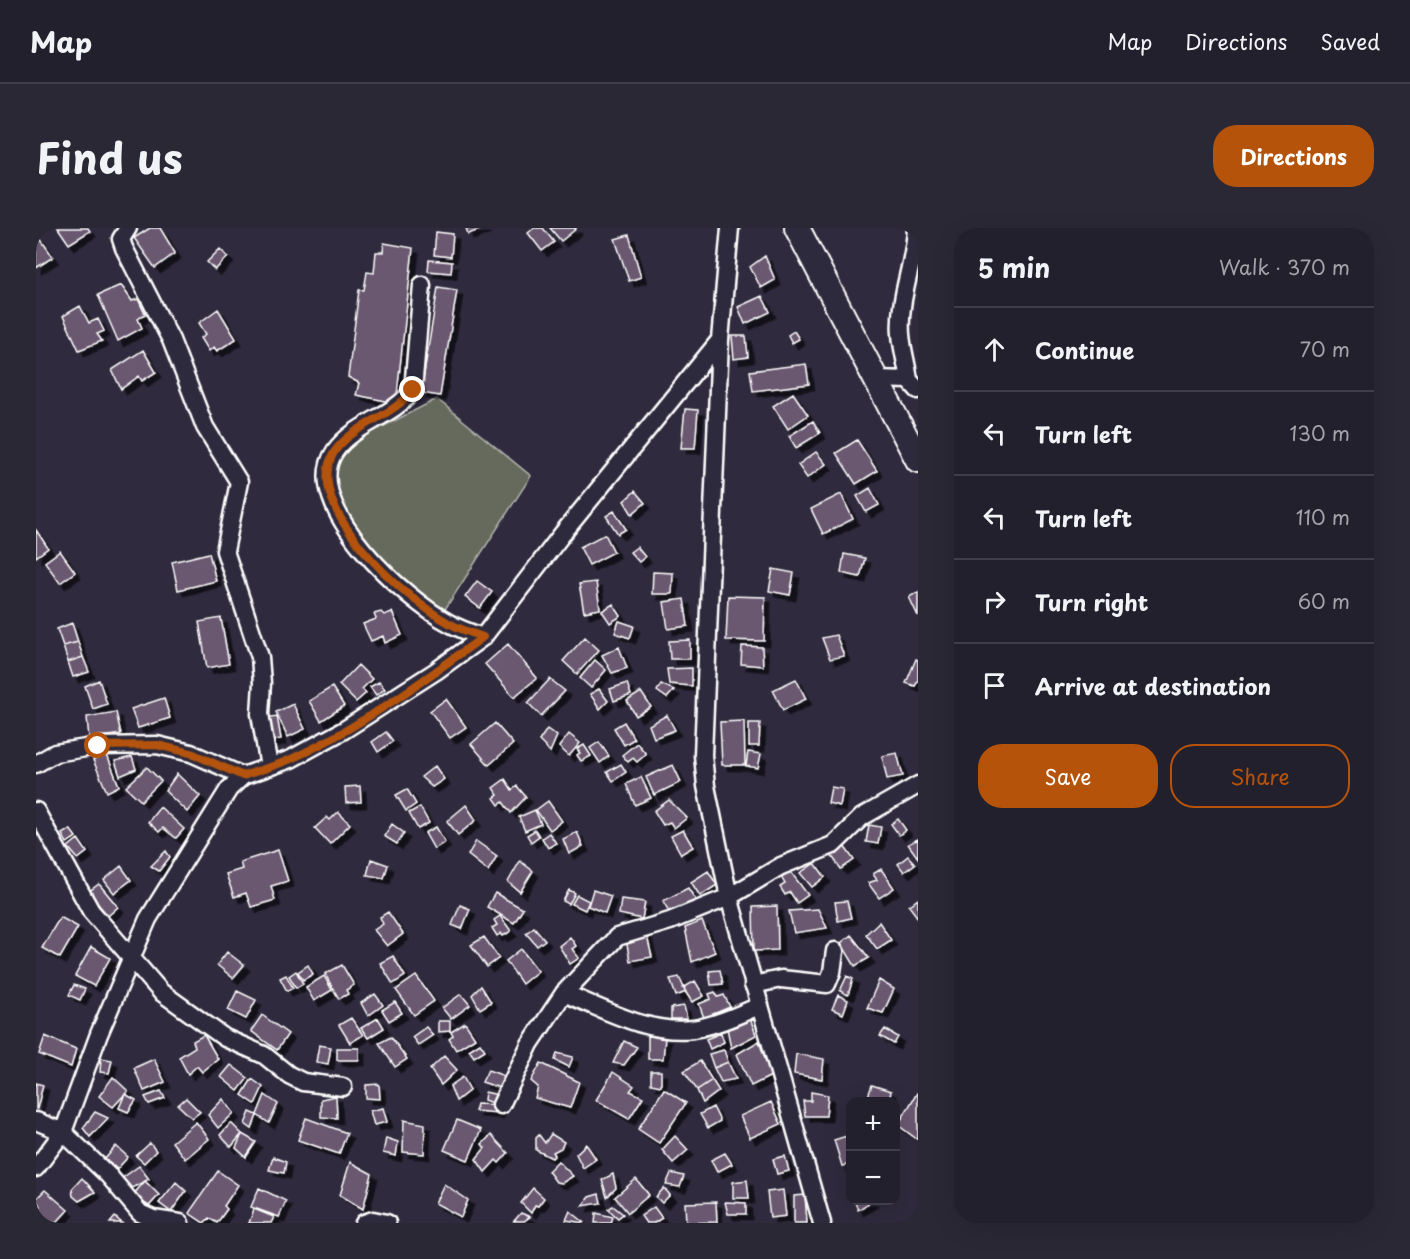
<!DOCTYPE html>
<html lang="en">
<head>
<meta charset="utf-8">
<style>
	body { margin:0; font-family:"Playpen Sans",sans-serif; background:#2b2836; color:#f1f3f6 }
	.controls { position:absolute; right:18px; bottom:18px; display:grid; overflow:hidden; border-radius:12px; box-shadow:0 6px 24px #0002 }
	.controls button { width:54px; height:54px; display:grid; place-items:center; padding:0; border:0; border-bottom:2px solid #403e4a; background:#23202e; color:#f1f3f6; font:30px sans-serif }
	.stop { position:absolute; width:18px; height:18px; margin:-14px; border:4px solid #b45309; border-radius:50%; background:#fff }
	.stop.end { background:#b45309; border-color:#fff; box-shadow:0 2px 6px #0008 }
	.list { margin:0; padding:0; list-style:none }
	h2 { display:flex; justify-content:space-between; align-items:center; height:78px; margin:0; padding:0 24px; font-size:26px }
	h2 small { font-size:20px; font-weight:400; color:#a3a3aa }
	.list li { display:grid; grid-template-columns:39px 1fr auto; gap:18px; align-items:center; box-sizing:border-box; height:84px; padding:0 24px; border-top:2px solid #403e4a }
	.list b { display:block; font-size:22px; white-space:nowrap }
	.list em { font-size:20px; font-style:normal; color:#a3a3aa }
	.actions { display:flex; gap:12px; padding:18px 24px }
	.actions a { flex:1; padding:14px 0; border:2px solid #b45309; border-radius:24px; text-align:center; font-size:21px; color:#b45309 }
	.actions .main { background:#b45309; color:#fff }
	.icon { flex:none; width:33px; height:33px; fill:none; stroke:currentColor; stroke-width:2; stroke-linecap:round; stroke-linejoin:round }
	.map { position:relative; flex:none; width:882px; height:995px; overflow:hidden; border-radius:24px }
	header { display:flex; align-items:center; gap:36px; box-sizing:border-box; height:84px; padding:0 30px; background:#23202e; border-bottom:2px solid #403e4a }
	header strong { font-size:28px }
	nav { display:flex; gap:33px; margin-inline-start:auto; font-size:21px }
	.intro { display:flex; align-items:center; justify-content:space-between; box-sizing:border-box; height:144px; padding:0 36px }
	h1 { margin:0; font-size:42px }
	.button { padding:15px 27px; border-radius:24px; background:#b45309; color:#fff; font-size:21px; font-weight:700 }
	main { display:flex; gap:36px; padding:0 36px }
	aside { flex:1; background:#23202e; border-radius:24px; box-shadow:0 6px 24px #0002 }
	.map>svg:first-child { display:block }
	.green { fill:#666a5c; stroke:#b2b4ae; stroke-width:1.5 }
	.building { fill:#6b5871; stroke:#fff; stroke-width:1.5; filter:url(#shadow) }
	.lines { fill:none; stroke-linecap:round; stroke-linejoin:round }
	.minor-casing { stroke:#fff; stroke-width:21 }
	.highway-casing { stroke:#fff; stroke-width:28 }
	.minor { stroke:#2f2a3d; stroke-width:16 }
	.highway { stroke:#2f2a3d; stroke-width:24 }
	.route { stroke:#b45309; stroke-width:8 }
</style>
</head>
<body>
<header>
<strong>Map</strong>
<nav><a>Map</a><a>Directions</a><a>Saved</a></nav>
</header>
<div class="intro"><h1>Find us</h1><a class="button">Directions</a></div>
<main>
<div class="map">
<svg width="882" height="995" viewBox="0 0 882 995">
	<defs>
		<filter id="shadow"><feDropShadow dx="5.5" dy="5.5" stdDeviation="0" flood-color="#0009"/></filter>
	</defs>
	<rect width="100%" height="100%" fill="#2f2a3d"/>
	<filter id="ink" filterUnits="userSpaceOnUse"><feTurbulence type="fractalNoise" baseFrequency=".0167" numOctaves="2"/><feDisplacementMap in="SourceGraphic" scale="12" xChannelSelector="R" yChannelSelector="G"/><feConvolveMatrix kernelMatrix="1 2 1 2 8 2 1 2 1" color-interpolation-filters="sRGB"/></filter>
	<g filter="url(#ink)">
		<!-- green -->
		<path class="green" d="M401 171 495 248 404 389 321 312 293 258 305 220Z"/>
		<!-- building -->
		<path class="building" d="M22 0H52L54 3 33 16Z
			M114 0H124L139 25 119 40 98 10Z
			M430 0H449L432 6Z
			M498 0H507L518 14 506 23 492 5Z
			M514 0H540V1L525 13Z
			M400 4 417 6 415 29 398 27Z
			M593 7 605 49 593 53 579 11Z
			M3 9 17 29 0 40V11Z
			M348 15 377 20 360 175 320 167 323 155 312 149 323 62H328L331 44 338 45 340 24H347Z
			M184 21 192 29 179 42 171 34Z
			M729 28 739 52 725 60 714 39Z
			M393 32 416 34 415 45 392 43Z
			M85 57 96 73 102 71 109 86 102 91 106 100 82 113 62 67Z
			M402 59 421 62 404 168 385 165Z
			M726 68 734 84 709 96 702 79Z
			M44 78 53 95 62 91 68 103 61 106 66 113 43 122 27 88Z
			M182 81 200 111 181 123 178 119 173 123 165 110 170 106 163 95Z
			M758 103 763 111 756 115 752 107Z
			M696 108H710L712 129 698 131Z
			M107 122 120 144 106 153 103 148 85 161 76 142Z
			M770 136 773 156 717 163 714 143Z
			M757 165 772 187 752 201 737 178Z
			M649 181 662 182 659 220H645Z
			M777 193 784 205 760 220 753 208Z
			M821 212 841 243 820 256 800 225Z
			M780 224 790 236 771 250 762 237Z
			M834 260 843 277 830 284 821 268Z
			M599 263 609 275 596 286 588 273Z
			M805 266 817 291 787 306 775 281Z
			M578 283 590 301 582 306 570 288Z
			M0 302 12 320 0 329Z
			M569 306 578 324 553 337 544 319Z
			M601 319 609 329 603 334 594 324Z
			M24 323 39 344 24 355 9 334Z
			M173 325 180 353 142 362 136 334Z
			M808 326 829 330 824 349 805 345Z
			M737 341 758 345 754 367 733 363Z
			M617 344 637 345 636 366H616Z
			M441 353 456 364 444 380 429 369Z
			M560 354 564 381 548 384 543 356Z
			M882 364V388L873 369Z
			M692 368 729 369 728 413 690 412Z
			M648 371 652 398 632 401 628 374Z
			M577 376 585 388 574 395 566 383Z
			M345 384 348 387 356 384 366 407 349 415 347 408 335 413 327 396 340 391 338 386Z
			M185 390 193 436 171 440 163 394Z
			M583 393 598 398 594 410 579 405Z
			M36 395 42 414 27 418 21 401Z
			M800 407 808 428 794 431 786 410Z
			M549 409 563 422 541 446 527 433Z
			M654 412V431H634L633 413Z
			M42 414 47 429 32 434 27 418Z
			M472 416 501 450 478 469 449 436Z
			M706 418 726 419 727 438 705 436Z
			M583 419 591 440 576 445 566 427Z
			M47 429 53 444 37 449 32 434Z
			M880 431 882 432V452L879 458 870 455Z
			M559 432 570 442 555 460 544 450Z
			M322 437 336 451 326 461 330 465 320 474 303 457Z
			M656 440V458L633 456 631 441Z
			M514 451 529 463 505 488 492 475Z
			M760 451 770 471 747 482 737 462Z
			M63 452 71 476 57 481 49 458Z
			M343 454 349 461 340 467 334 459Z
			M591 455 595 467 578 473 574 461Z
			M625 456 638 462 631 470 621 463Z
			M296 459 308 478 285 493 273 473Z
			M563 461 572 473 564 481 554 466Z
			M605 464 615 479 600 488 591 473Z
			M128 470 134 490 102 500 95 481Z
			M410 471 430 499 414 510 394 483Z
			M257 476 269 501 252 509 240 484Z
			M80 484 85 506 53 511 51 489Z
			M631 487 639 502 618 510 613 497Z
			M241 488 245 511 233 513 229 490Z
			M708 493 709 537H686L684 494Z
			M588 494 598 511 588 517 578 500Z
			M459 495 477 516 453 537 435 516Z
			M713 495H724L723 518H713Z
			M511 501 521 508 514 524 503 513Z
			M350 504 357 513 342 524 336 514Z
			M533 506 544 515 533 528 523 519Z
			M563 514 573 528 564 535 554 520Z
			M601 515 610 526 601 534 597 530 592 534 586 527Z
			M548 517 555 528 545 533 541 527 544 525 541 521Z
			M712 524 725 526 722 540 710 538Z
			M861 525 867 548 851 551 846 528Z
			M71 527 83 558 71 564 57 532Z
			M96 529 100 541 84 548 79 533Z
			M585 536 590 544 577 553 571 544Z
			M637 537 645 554 618 567 610 549Z
			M399 538 408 551 396 559 385 549Z
			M111 539 125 553 105 573 90 559Z
			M141 546 164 568 151 584 129 563Z
			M605 549 615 570 599 577 590 556Z
			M469 551 476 562 481 558 490 569 475 585 467 574 463 577 458 570 462 567 457 560Z
			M324 558 325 574 310 575 309 559Z
			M795 559 807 561 804 578 792 575Z
			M371 561 380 576 370 583 360 567Z
			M633 572 651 590 638 600 634 594 627 597 618 583Z
			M512 573 526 593 514 602 500 582Z
			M430 577 440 592 422 607 411 593Z
			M124 579 148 601 140 610 127 600 123 604 112 594Z
			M384 579 393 595 382 601 373 585Z
			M499 582 505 596 489 603 483 589Z
			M302 584 314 596 294 616 279 600 291 589 294 592Z
			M862 591 870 602 863 607 855 596Z
			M356 596 368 605 361 616 348 608Z
			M833 597 845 599 842 616 830 614Z
			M400 599 409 614 398 621 389 605Z
			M34 601 40 609 31 615 26 606Z
			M499 602 503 608 495 614 491 607Z
			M647 602 657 619 645 626 635 608Z
			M541 604 547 618 533 626 527 611Z
			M513 605 520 615 512 620 506 610Z
			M42 611 51 624 42 631 32 619Z
			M882 611V630L872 616Z
			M440 613 461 628 452 643 432 627Z
			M808 618 818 632 805 641 795 627Z
			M242 622 252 653 235 658 239 672 215 679 210 665 198 669 190 646 206 641 204 634Z
			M130 623 134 629 123 643 115 638Z
			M872 628 879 636 868 644 862 636Z
			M335 631 352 637 348 650 331 647Z
			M484 633 497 643 484 664 472 654Z
			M779 635 789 649 776 659 764 645Z
			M85 638 95 652 78 665 68 652Z
			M845 641 858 660 843 670 832 655 841 652 837 646Z
			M672 643 681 657 664 668 655 654Z
			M754 643 772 667 761 675 754 664 749 667 744 659 749 656 745 649Z
			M63 656 82 679 72 688 52 664Z
			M652 660 661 674 635 687 627 673Z
			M533 662 539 665 533 676 527 673Z
			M557 662 575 668 569 685 552 678Z
			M459 665 487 681 478 695 451 679Z
			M541 667 553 673 549 682 536 676Z
			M585 671 609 674 606 691 583 686Z
			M882 671V690L873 678Z
			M811 673 815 690 802 693 799 674Z
			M424 677 434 681 426 701 416 697Z
			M741 678 742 722 718 723 717 679Z
			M782 681 791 700 758 705 753 683Z
			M352 684 367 706 351 718 338 702 347 696 344 689Z
			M464 688 475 703 467 708 465 705 461 708 456 700 461 697 458 692Z
			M24 689 42 699 24 730 6 720Z
			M666 693 679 724 656 734 649 700Z
			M843 694 855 712 841 721 830 706Z
			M498 699 509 712 501 718 490 705Z
			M610 704 616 729 594 733 589 706Z
			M815 707 833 730 819 738 805 715Z
			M448 709 463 730 451 739 435 717Z
			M534 709 540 718 536 721 543 730 534 736 523 718Z
			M55 719 74 730 58 758 39 748Z
			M485 721 502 743 486 756 470 733Z
			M191 724 208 737 197 750 181 737Z
			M357 728 369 748 357 756 344 735Z
			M272 737 277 746 267 752 262 744Z
			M306 737 318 757 310 762 312 766 303 771 289 746Z
			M684 742 687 756 675 757 673 743Z
			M260 743 267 756 260 760 253 748Z
			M250 747 257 760 251 763 244 750Z
			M288 748 296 762 278 773 270 759Z
			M380 748 398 773 378 787 360 762Z
			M811 748 817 751 812 767 804 763Z
			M643 749 650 764 640 768 634 751Z
			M843 752 858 761 847 785 831 780Z
			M659 753 668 768 656 774 647 760Z
			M38 757 49 761 44 772 33 767Z
			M445 758 455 774 444 781 436 767Z
			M201 763 220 772 210 791 192 782Z
			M679 764 682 769 688 767 694 779 668 790 663 776 675 771 673 766Z
			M339 766 347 777 332 788 325 775Z
			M425 766 434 777 415 791 406 780Z
			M802 767 812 772 807 786 796 781Z
			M359 774 366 785 353 793 346 782Z
			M648 778 651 791H635V780Z
			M226 787 252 806 241 822 215 803Z
			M315 790 327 807 314 815 303 797Z
			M342 790 348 800 332 810 325 800Z
			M714 790 720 807 695 820 691 800Z
			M402 793H414V803L402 804Z
			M429 795 439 810 420 822 413 811 417 808 415 804Z
			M390 799 397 807 382 817 376 809Z
			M849 801 862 809 858 816 844 808Z
			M685 805 688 814 674 821 670 811Z
			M168 807 182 831 166 844 161 838 152 846 143 829 159 819 157 813Z
			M9 808 40 821 35 839 3 826Z
			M612 808 629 809 627 831H612Z
			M355 809 371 831 359 839 343 815Z
			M588 813 601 819 588 837 577 835Z
			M723 813 735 848 715 858 701 826Z
			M444 815 449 822 438 829 433 822Z
			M283 817 295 819 292 836 280 834Z
			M301 820H323V832H301Z
			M688 822 692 834 678 840 673 826Z
			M521 825 537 829 533 839 519 832Z
			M760 826 788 831 786 851 758 846Z
			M408 828 421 842 405 857 394 841Z
			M65 830 76 832 73 845 64 844Z
			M118 831 129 854 108 863 98 840Z
			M664 833 676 852 661 862 648 843Z
			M692 834 700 851 685 854 678 840Z
			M505 835 543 854 534 880 499 870 502 859 495 853Z
			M195 837 212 850 202 863 185 849Z
			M452 842 471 849 467 861 446 854Z
			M615 843H625V858L615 856Z
			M577 844 598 858 594 863 607 869 593 891 560 872Z
			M77 849 92 863 77 879 63 868Z
			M427 849 434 862 420 873 414 858Z
			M216 851 227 859 219 876 206 867Z
			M676 852 683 863 667 875 661 862Z
			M0 855 7 857 1 881H0Z
			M343 856 344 871 330 870V857Z
			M836 857 855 863 853 874H830Z
			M628 861 650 875 623 915 602 901Z
			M125 863 129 870 113 876 109 869Z
			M449 864 462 867 459 876 448 872Z
			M775 864 792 867 790 888H769L767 873H775Z
			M881 865 882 866V912L862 897Z
			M89 866 100 872 92 884 83 880Z
			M229 867 242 876 233 895 221 887Z
			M300 868 301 890 285 889V871Z
			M150 870 164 884 156 890 142 877Z
			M187 871 198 885 182 900 172 887Z
			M735 874 745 896 714 910 704 888Z
			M441 876 465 877 462 885 439 883Z
			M677 879 684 893 672 900 664 886Z
			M347 880 351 894 338 897 334 883Z
			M59 884 72 890 54 909 47 900Z
			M214 884 221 887 216 901 209 896Z
			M270 890 311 905 303 926 262 912Z
			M368 892 389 896 388 926 367 924Z
			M421 892 445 902 432 932 408 922Z
			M160 894 173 911 149 931 136 914Z
			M195 895 206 906 195 919 184 907Z
			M206 906 220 914 210 929 200 920Z
			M515 906 528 914 525 920 517 924 519 927 516 930 500 922V910L503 907 509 915Z
			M455 907 472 925 463 935 460 932 449 944 440 931 449 920 446 916Z
			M814 907V936L806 938 798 912Z
			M639 908 652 922 637 935 626 922Z
			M350 910 362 914 360 928 347 925Z
			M114 915 120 923 108 935 100 928Z
			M550 916 560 931 547 940 540 926Z
			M80 918 92 929 81 941 69 931Z
			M689 925 696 936 681 944 675 932Z
			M749 928 753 943 741 946 737 931Z
			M237 929 250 934 248 945 233 942Z
			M522 933 537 948 526 955 520 954 512 943Z
			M314 934 336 946 327 981 304 967Z
			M103 938 113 951 94 961 85 951Z
			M182 943 202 957 188 978 191 981 181 995 173 990 168 995 153 985Z
			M635 945 648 948 644 959 630 957Z
			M577 946 580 960 571 969 566 952Z
			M46 950 59 964 43 973 37 968 36 961Z
			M600 951 613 967 592 985 579 969Z
			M711 952 713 970H697V954Z
			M109 953 123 967 113 978 96 968Z
			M140 954 150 963 135 984 123 975Z
			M408 956 432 972 425 989 399 975Z
			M223 960 250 973 243 989 215 979Z
			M497 960 508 970 502 978 499 977 495 985 485 975Z
			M628 960 634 967 626 975 620 969Z
			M9 962 32 982 20 995H0V981L4 978 0 971Z
			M747 962 750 988 734 990 731 964Z
			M563 966 565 975 546 978 553 969Z
			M769 967 771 995H758V968Z
			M818 972H835L836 973 822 982Z
			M680 974 681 994 650 995 649 975Z
			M689 974 710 975V986H692Z
			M577 978 587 986 582 990 572 981Z
			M618 979 626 990 618 995H610L605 988Z
			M218 981 238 989 235 995H213Z
			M534 983 548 994 547 995 530 992Z
			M485 985 494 989 488 993H478Z
			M560 985 577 989 575 995H559Z
			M79 989 86 995H74Z"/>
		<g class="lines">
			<!-- minor casing -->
			<g class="minor-casing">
				<path id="minor" d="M92 0 85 11 88 20 135 112 169 199 203 254 189 323 224 429 226 455 224 486 233 539
					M694 0 684 112 667 527 670 558 693 669 786 995
					M386 57 377 162C357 189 319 195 299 223 262 277 371 373 413 395 423 401 435 405 447 409
					M840 151 873 152 882 162
					M873 152C871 137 866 121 865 106 862 70 879 35 880 0
					M0 536 19 525 62 518 121 517 155 525 207 548
					M0 583 55 683 125 764 189 810 228 827 253 847 267 854 307 859
					M717 757 745 751 791 756 796 744 799 723
					M528 765C567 781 614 807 657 801 681 797 702 787 723 778
					M465 877 494 816 528 765 581 709 634 693 693 669 745 638 797 617 826 589 882 557
					M0 893 27 904 73 948 104 985 117 991 144 995
					M0 940 27 904 63 806 112 691 193 561 207 548 255 531 308 502 400 443 447 409 527 305 684 112
					M328 995 337 992 351 995"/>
			</g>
			<!-- highway casing -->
			<g class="highway-casing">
				<path id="highway" d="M761 0 882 232"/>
			</g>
			<!-- minor -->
			<use href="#minor" class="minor"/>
			<!-- highway -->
			<use href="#highway" class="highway"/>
		</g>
	</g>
	<g class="lines" filter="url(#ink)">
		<!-- route -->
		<path class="route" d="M62 518 121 517 155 525 207 548C223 542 240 538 255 531 323 500 387 453 447 409 435 405 423 401 413 395 371 373 262 277 299 223 319 195 357 189 377 162"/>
	</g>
</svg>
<div class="controls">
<button>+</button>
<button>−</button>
</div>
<div class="stop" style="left:62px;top:518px"></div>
<div class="stop end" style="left:377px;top:162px"></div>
</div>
<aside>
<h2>5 min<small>Walk · 370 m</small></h2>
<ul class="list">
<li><svg class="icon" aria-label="ahead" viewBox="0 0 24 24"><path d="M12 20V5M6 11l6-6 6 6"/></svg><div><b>Continue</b></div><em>70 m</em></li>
<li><svg class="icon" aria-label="left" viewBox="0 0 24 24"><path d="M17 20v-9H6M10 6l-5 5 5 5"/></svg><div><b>Turn left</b></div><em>130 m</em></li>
<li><svg class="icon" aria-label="left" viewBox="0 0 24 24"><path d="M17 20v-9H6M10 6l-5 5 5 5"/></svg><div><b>Turn left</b></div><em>110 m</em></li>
<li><svg class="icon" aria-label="right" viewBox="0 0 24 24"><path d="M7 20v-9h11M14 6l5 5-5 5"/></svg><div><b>Turn right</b></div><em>60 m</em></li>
<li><svg class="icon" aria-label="arrive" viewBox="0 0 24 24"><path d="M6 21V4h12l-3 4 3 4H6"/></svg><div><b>Arrive at destination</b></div></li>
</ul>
<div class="actions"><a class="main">Save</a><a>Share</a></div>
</aside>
</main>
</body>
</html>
